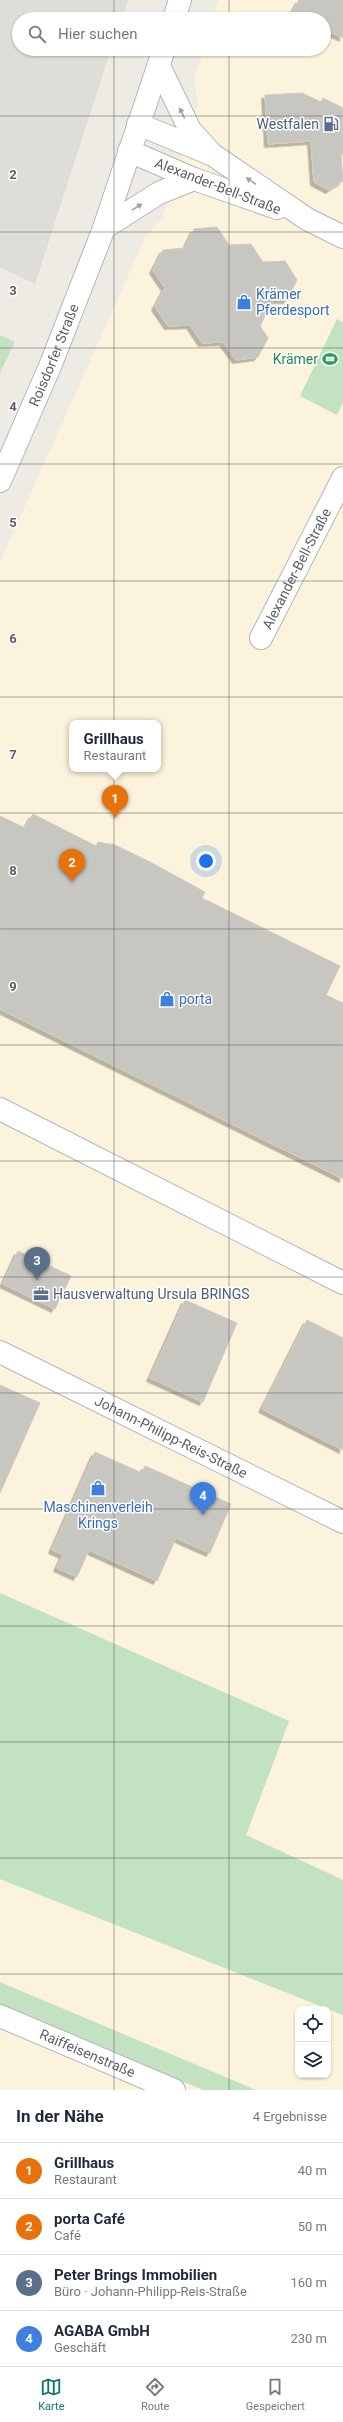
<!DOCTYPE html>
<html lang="de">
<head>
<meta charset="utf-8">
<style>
	body { margin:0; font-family:Roboto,sans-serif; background:#f6f6f7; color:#1f2937 }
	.controls { position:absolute; right:12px; bottom:12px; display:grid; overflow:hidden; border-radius:8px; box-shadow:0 1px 3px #0004 }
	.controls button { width:36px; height:36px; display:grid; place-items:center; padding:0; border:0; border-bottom:1px solid #e0e1e3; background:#fff; color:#1f2937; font:20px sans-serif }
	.you { position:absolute; left:206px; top:861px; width:14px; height:14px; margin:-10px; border:3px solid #fff; border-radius:50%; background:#1a73e8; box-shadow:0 0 0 6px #1a73e833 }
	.badge { display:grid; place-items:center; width:26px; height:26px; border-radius:50%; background:#0f766e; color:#fff; font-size:13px; font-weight:700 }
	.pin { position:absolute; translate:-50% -33px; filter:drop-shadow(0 1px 2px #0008) }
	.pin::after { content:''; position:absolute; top:21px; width:14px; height:12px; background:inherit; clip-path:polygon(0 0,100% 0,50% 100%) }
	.popup { position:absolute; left:69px; top:720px; width:92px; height:52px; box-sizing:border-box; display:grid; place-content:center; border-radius:8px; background:#fff; filter:drop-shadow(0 1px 3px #0005); font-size:13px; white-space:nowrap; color:#747a83 }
	.popup b { font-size:15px; color:#1f2937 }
	.popup::after { content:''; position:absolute; left:50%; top:100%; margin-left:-8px; border:8px solid transparent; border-top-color:#fff }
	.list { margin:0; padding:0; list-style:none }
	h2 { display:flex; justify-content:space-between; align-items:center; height:52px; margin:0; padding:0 16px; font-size:17px }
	h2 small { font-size:13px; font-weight:400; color:#747a83 }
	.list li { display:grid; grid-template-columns:26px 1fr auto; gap:12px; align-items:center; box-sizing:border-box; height:56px; padding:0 16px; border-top:1px solid #e0e1e3 }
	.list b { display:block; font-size:15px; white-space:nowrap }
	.list p { margin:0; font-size:13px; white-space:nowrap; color:#747a83 }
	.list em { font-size:13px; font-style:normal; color:#747a83 }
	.icon { flex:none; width:22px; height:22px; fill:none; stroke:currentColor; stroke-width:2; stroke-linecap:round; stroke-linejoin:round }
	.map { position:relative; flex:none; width:343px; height:2090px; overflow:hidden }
	.search { position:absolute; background:#fff; box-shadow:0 1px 3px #0004; left:12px; right:12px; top:12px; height:44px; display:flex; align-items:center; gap:10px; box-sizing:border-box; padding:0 14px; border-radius:22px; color:#747a83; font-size:15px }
	.sheet { height:276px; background:#fff }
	nav { display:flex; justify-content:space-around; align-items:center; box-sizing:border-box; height:56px; border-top:1px solid #e0e1e3; background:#fff; font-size:11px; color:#747a83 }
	nav a { display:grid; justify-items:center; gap:2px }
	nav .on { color:#0f766e }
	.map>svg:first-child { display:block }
	.commercial { fill:#fbf3db; fill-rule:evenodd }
	.industrial { fill:#deddd8 }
	.green { fill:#c2e2c2 }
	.building { fill:#c8c6c0; stroke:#d1ccc2; filter:url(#shadow) }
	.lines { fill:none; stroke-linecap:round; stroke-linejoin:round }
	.minor-casing { stroke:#b4b6b9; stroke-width:24 }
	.secondary-casing { stroke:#b3b6ba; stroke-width:24 }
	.minor { stroke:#fff; stroke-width:22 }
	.secondary { stroke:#fff; stroke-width:22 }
	.oneway { fill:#9d9fa1 }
	.grid { fill:none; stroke:#5c5f63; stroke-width:1; stroke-opacity:0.55 }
	.labels { text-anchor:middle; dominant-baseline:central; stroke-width:3; stroke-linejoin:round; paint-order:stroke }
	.service-label { font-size:14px; fill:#4e5e75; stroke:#fff; text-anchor:end }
	.street-label { font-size:14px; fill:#5c5f63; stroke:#fff }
	.shop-label { font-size:14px; fill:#366cbe; stroke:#fff; text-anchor:start }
	.leisure-label { font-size:14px; fill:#27864d; stroke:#fff; text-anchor:end }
	.grid-label { font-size:13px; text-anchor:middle; font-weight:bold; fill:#5c5f63; stroke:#fff; stroke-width:3; stroke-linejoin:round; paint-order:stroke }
</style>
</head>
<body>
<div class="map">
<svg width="343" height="2090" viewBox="0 0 343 2090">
	<defs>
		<filter id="shadow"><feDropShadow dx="-3.5" dy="3.5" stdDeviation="0" flood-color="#0004"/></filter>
	</defs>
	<rect width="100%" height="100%" fill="#edebe3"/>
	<!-- commercial -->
	<path class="commercial" d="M219 0H343V1880L246 1835 289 1721 0 1593V562L145 238 163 217 198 106 194 78 204 49H324V19H213ZM72 723H158V769H72Z
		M0 1879 328 2009H298V2075H328V2009L343 2015V2090H0Z"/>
	<!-- industrial -->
	<path class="industrial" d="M0 0H128L122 19H19V49H111L35 284 0 267Z"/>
	<!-- green -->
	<path class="green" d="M337 319 343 322V403L337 415 300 396Z
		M0 335 15 342 0 373Z
		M0 1593 289 1721 246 1835 343 1880V2015L0 1879Z
		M0 1982 256 2090H203L0 2005Z"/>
	<!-- building -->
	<path class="building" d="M299 0H343V38L324 29V19H304L292 13Z
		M302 93 321 102 323 98 343 108V154H341L343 181 329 190 314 182 311 141 268 144 265 95Z
		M217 227 229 245 251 244 263 262 285 261 297 280 287 300H273L260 326 268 338 258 357 236 360 223 342 202 343 190 325 168 326 155 307 165 288 153 270 163 250 185 248 194 229Z
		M33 814 96 846 98 842 115 845 152 863 205 892 202 898 340 966 326 995 343 1003V1179L0 1009V816L25 828Z
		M18 1251 71 1276 55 1309 3 1284Z
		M185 1300 237 1323 203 1402 150 1378Z
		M307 1320 343 1338V1450L262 1409Z
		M0 1385 40 1403 0 1493Z
		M95 1452 142 1473 145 1466 231 1504 210 1553 176 1538 157 1581 89 1550 77 1577 57 1568 63 1555 52 1550Z"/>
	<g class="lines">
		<!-- minor casing -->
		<g class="minor-casing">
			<g id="minor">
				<path d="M159 66 190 130 209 151"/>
				<path d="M138 124 213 155 307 219 343 237"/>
				<path d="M129 151 194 179 277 208"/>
				<path d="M104 228 159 193 194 179"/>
				<path id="s1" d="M261 638 343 478"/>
				<path id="s2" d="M0 1352 343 1522"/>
				<path id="s3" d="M0 2016 174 2090"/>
			</g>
		</g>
		<!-- secondary casing -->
		<g class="secondary-casing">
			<g id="secondary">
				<path d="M174 19 180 0"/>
				<path id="s4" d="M0 481 51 364 104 228 164 49"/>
				<path d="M0 1109 343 1283"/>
			</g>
		</g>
		<!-- minor -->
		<use href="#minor" class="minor"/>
		<!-- secondary -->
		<use href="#secondary" class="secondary"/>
	</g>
	<!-- one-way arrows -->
	<defs><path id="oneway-solid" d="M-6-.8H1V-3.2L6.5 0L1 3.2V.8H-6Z"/></defs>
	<g class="oneway">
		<use href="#oneway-solid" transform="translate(182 113) rotate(-116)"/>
		<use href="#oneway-solid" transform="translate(251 181) rotate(-146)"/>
		<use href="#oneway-solid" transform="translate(137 207) rotate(-32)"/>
	</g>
	<!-- grid -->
	<path class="grid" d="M114 0V19M229 0V19M114 49V2090M229 49V2090M0 116H343M0 232H343M0 348H343M0 464H343M0 581H343M0 697H343M0 813H343M0 929H343M0 1045H343M0 1161H343M0 1277H343M0 1393H343M0 1509H343M0 1626H343M0 1742H343M0 1858H343M0 1974H343"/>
	<!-- icons -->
	<defs>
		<g id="fuel-bare" transform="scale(1.2)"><path d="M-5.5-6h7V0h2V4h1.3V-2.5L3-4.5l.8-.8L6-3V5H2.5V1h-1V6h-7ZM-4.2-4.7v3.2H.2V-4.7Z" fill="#5c6f8a" stroke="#fff" stroke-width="2.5" paint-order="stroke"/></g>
		<g id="shop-bare" transform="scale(1.2)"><path d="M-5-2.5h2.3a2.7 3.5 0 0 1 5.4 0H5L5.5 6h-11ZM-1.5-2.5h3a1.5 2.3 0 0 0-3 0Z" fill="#3f7fe0" stroke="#fff" stroke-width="2.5" paint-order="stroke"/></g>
		<g id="stadium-bare" transform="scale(1.2)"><path d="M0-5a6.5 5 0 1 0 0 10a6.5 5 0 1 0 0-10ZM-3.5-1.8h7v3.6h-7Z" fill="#2e9e5b" stroke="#fff" stroke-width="2.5" paint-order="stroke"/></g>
		<g id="office-bare" transform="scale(1.2)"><path d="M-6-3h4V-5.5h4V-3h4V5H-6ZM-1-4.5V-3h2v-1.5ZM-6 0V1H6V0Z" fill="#5c6f8a" stroke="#fff" stroke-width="2.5" paint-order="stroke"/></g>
	</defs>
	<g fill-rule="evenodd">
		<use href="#fuel-bare" x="331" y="124"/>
		<use href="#shop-bare" x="244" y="302"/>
		<use href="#stadium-bare" x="330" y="359"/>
		<use href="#shop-bare" x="167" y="999"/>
		<use href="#office-bare" x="41" y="1294"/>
		<use href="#shop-bare" x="98" y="1488"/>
	</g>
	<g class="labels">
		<!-- service labels -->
		<g class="service-label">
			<text x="319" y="124">Westfalen</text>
			<text x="53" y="1294" text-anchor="start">Hausverwaltung Ursula BRINGS</text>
		</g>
		<!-- street labels -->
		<g class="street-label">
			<text transform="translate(218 186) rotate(21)">Alexander-Bell-Straße</text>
			<text stroke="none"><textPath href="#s4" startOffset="137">Roisdorfer Straße</textPath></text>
			<text stroke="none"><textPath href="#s1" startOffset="78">Alexander-Bell-Straße</textPath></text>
			<text stroke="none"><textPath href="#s2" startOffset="191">Johann-Philipp-Reis-Straße</textPath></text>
			<text stroke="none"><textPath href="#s3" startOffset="95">Raiffeisenstraße</textPath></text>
		</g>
		<!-- shop labels -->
		<g class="shop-label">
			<text x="256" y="294">Krämer<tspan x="256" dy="16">Pferdesport</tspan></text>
			<text x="179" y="999">porta</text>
			<text x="98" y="1507" text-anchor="middle">Maschinenverleih<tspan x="98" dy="16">Krings</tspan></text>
		</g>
		<!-- leisure labels -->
		<g class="leisure-label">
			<text x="318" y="359">Krämer</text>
		</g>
	</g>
	<g class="grid-label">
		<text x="13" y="179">2</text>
		<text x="13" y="295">3</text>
		<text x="13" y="411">4</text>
		<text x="13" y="527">5</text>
		<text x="13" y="643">6</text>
		<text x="13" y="759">7</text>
		<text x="13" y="875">8</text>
		<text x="13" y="991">9</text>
	</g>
</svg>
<div class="controls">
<button><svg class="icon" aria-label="locate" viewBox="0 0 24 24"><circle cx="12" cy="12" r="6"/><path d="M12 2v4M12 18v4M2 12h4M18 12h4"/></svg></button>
<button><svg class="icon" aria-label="layers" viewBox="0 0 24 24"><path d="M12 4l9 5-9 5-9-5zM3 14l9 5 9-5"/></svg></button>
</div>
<div class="you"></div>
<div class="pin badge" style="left:115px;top:818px;background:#e8710a">1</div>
<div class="popup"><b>Grillhaus</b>Restaurant</div>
<div class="pin badge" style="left:72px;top:882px;background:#e8710a">2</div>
<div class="pin badge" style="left:37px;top:1280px;background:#5c6f8a">3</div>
<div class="pin badge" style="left:203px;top:1515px;background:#3f7fe0">4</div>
<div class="search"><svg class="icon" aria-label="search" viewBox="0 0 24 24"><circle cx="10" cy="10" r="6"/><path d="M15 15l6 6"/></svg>Hier suchen</div>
</div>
<section class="sheet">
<h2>In der Nähe<small>4 Ergebnisse</small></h2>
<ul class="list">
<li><span class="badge" style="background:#e8710a">1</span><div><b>Grillhaus</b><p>Restaurant</p></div><em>40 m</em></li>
<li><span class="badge" style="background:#e8710a">2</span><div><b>porta Café</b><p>Café</p></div><em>50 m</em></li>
<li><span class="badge" style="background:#5c6f8a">3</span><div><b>Peter Brings Immobilien</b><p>Büro · Johann-Philipp-Reis-Straße</p></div><em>160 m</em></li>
<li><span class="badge" style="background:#3f7fe0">4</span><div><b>AGABA GmbH</b><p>Geschäft</p></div><em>230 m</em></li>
</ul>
</section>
<nav>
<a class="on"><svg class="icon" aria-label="map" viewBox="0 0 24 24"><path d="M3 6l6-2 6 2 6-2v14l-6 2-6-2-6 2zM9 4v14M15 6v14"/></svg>Karte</a>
<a><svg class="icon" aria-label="directions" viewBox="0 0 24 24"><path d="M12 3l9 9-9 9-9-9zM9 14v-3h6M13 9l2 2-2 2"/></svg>Route</a>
<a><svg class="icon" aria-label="saved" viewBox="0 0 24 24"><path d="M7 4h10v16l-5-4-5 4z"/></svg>Gespeichert</a>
</nav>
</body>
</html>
